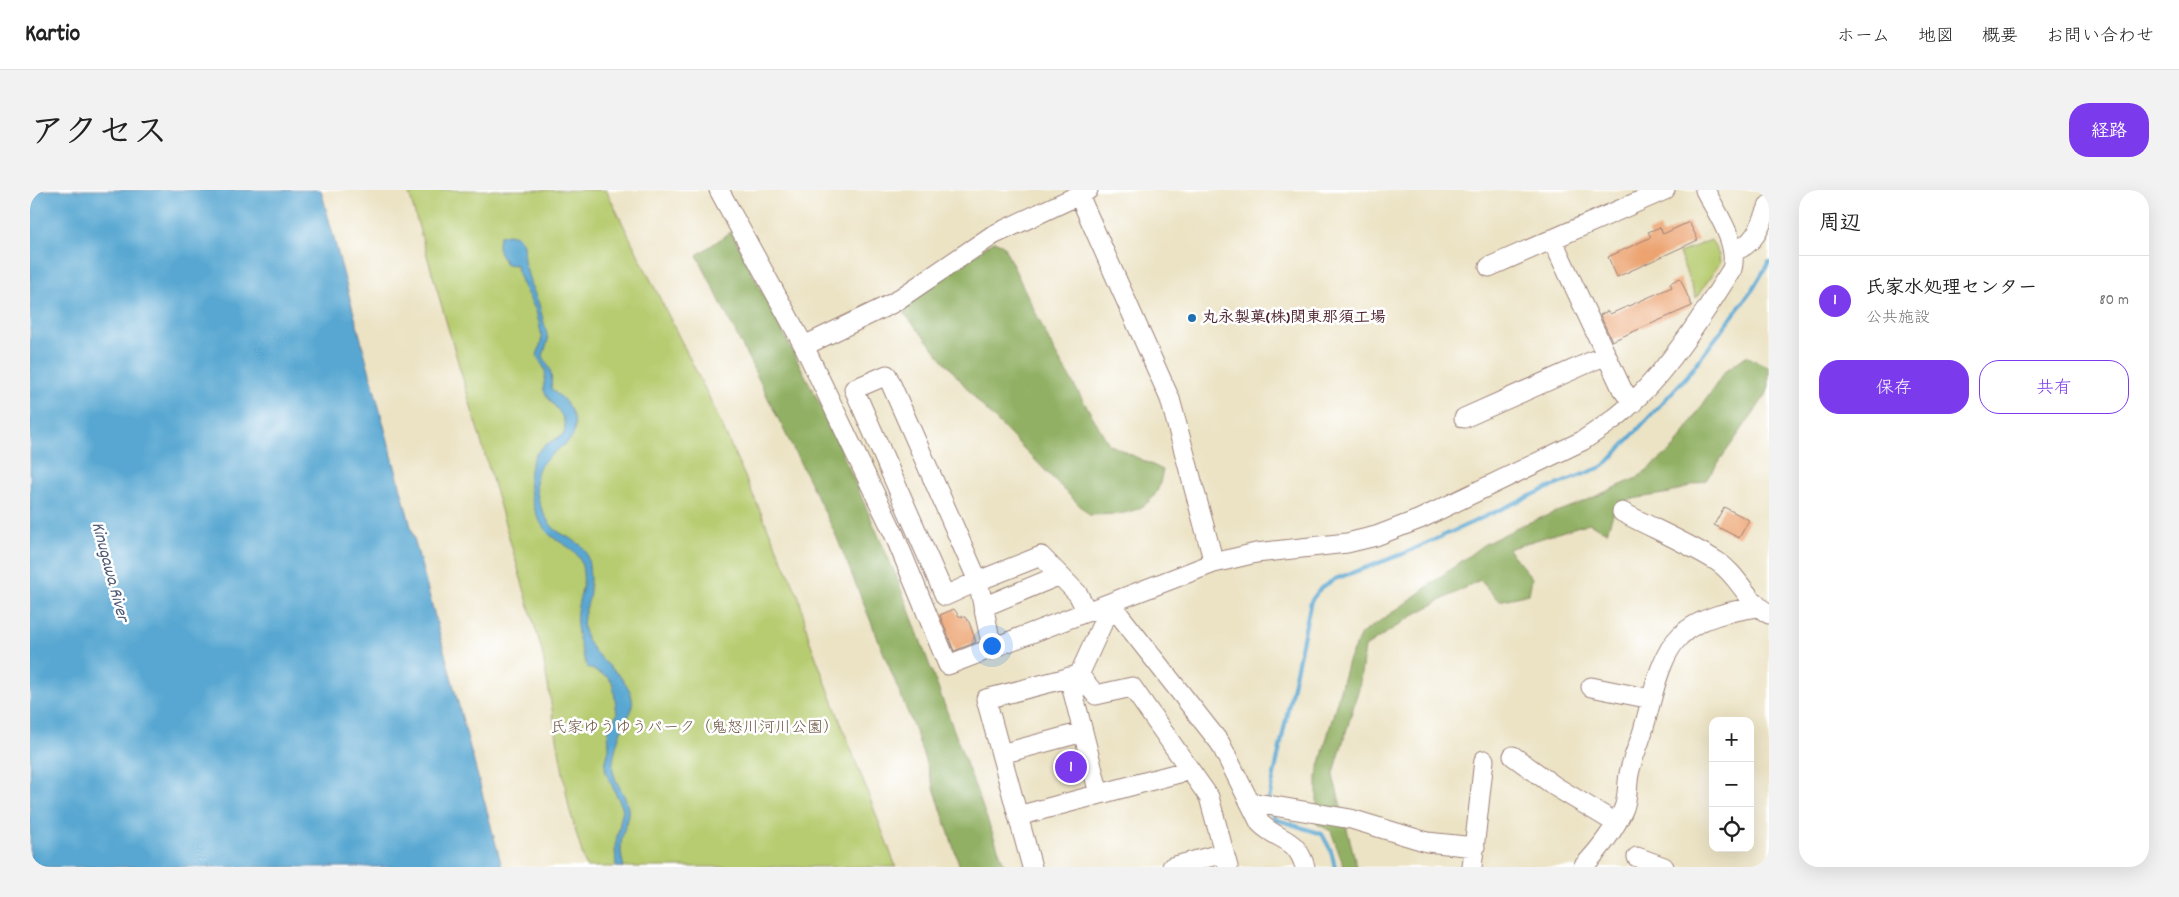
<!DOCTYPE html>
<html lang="ja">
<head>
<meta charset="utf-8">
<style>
	body { margin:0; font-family:Dekko,"Klee One",sans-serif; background:#f2f2f2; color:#222 }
	.controls { position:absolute; right:15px; bottom:15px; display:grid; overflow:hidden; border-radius:10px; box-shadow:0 5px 20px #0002 }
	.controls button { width:45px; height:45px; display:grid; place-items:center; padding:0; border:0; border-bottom:1px solid #e0e0e0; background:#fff; color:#222; font:25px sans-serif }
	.you { position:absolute; left:961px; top:455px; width:18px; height:18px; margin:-12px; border:4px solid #fff; border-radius:50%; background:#1a73e8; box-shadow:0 0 0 8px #1a73e833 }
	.badge { display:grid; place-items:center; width:32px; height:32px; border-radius:50%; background:#7c3aed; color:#fff; font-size:16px; font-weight:700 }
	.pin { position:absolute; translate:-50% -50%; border:2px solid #fff; box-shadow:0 1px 5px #0006 }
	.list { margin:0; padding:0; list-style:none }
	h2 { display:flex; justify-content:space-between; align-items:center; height:65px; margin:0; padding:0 20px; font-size:21px }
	h2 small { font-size:16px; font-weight:400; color:#767676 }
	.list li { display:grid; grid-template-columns:32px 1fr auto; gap:15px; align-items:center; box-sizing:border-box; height:90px; padding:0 20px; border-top:1px solid #e0e0e0 }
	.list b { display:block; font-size:19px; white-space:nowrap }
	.list p { margin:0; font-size:16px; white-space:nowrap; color:#767676 }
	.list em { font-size:16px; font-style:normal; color:#767676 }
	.actions { display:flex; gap:10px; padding:15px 20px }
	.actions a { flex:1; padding:11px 0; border:1px solid #7c3aed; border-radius:20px; text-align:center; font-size:18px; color:#7c3aed }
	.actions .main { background:#7c3aed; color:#fff }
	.icon { flex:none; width:28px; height:28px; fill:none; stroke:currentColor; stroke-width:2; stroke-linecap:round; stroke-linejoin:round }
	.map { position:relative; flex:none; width:1739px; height:677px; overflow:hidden; border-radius:20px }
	header { display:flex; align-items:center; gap:30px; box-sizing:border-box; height:70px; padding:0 25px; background:#fff; border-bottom:1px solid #e0e0e0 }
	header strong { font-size:24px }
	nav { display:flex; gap:28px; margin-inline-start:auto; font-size:18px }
	.intro { display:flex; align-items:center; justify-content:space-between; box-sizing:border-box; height:120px; padding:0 30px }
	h1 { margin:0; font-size:35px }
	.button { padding:12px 22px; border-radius:20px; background:#7c3aed; color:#fff; font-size:18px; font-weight:700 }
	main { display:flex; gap:30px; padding:0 30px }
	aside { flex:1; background:#fff; border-radius:20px; box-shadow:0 5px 20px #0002 }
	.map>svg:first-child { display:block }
	.green { fill:#b7cc71; stroke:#80764e }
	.forest { fill:#91b063; stroke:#6e6847 }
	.water { fill:#58a7d2; stroke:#51637e }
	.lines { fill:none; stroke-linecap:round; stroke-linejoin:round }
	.stream { stroke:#58a7d2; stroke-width:4 }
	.building { fill:#eca36f }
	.minor-casing { stroke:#9b8178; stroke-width:21 }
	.minor { stroke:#fff; stroke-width:19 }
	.poi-dot { fill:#1f6fb2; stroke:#fff; stroke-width:2 }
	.labels { text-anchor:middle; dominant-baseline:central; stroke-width:5; stroke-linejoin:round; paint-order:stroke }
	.poi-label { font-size:16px; font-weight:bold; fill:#4a1f2b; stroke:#fff; text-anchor:start }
	.park-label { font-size:16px; fill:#6b5340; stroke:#fff }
	.water-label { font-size:18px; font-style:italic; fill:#505c76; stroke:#fff }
</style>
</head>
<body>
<header>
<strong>Kartio</strong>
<nav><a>ホーム</a><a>地図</a><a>概要</a><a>お問い合わせ</a></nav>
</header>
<div class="intro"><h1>アクセス</h1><a class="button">経路</a></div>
<main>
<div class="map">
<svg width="1739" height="677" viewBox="0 0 1739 677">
	<rect width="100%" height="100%" fill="#fff"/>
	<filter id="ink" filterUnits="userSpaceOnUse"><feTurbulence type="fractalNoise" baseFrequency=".02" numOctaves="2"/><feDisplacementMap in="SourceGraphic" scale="10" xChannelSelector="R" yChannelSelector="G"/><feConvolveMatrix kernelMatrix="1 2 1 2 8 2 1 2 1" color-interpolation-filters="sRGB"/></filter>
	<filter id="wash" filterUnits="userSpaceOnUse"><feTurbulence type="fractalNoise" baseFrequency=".0096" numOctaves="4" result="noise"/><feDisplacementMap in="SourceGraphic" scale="20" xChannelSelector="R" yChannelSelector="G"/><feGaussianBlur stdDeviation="1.12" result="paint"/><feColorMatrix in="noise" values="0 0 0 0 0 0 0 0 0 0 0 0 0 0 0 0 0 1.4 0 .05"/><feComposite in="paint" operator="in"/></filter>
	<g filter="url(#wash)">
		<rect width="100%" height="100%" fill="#ece3c5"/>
		<!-- green -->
		<path class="green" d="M378 0H576L679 207 769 407 779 449 866 677H556L539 618 512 461Z
			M1681 50 1689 65 1690 73 1666 108 1649 63Z"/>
		<!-- forest -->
		<path class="forest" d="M701 42 794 222 867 388 975 677H930L886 543 805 343 667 65Z
			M964 51 973 55 1025 163 1079 254 1133 280C1131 287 1130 297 1126 303 1110 327 1084 324 1059 325L951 215 874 123 882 111Z
			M1716 166 1739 177V197L1736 205 1676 290 1640 303 1602 309 1584 321 1577 342 1559 333 1478 359 1502 388 1499 404 1469 411 1450 390 1387 423 1335 457 1329 498 1303 586 1327 677H1314L1301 641 1287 634V584L1318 471 1331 444 1373 415 1453 355 1495 334 1555 311 1607 288 1644 258 1695 181Z"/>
		<!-- water -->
		<path class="water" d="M0 0H291L472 677H0Z
			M478 44 487 46 493 54 494 71 501 95 509 114 516 140 518 150 513 166C520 180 523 180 521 198 524 203 529 205 533 209 543 220 550 238 540 250 531 258 519 265 511 275 499 291 511 328 526 340 535 347 552 352 556 362 560 372 560 389 560 400 559 421 547 427 558 451 569 475 607 488 602 519 601 523 597 528 595 532 589 544 585 559 583 572 580 589 596 602 598 618 599 626 596 633 594 640 590 653 590 664 594 677H586L585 656 593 619 576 583 575 576 579 558 578 540 587 524 583 494 578 487 557 477C551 461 545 438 547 421 550 402 556 396 552 376 548 357 530 355 518 343 502 326 492 284 506 264 512 255 525 250 534 244 539 226 523 217 515 203 511 196 517 188 515 180 513 175 509 171 507 166L512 148 509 133 506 121 491 92 486 75 476 74C470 65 465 56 470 46Z"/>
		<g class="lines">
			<!-- stream -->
			<path class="stream" d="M1239 609 1281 411 1291 398 1305 389 1373 364 1509 302 1574 276 1657 186 1723 99 1739 72
				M1241 622 1245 629 1292 644 1301 661 1305 677"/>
		</g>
		<g id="blocks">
			<!-- building -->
			<path class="building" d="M1659 32 1668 50 1587 87 1578 67 1621 47 1618 42 1630 37 1633 44Z
				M1650 88 1662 116 1582 151 1570 125 1578 121 1580 124 1642 97 1640 93Z
				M1694 317 1719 330 1709 348 1684 335Z
				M924 419 929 426 935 427 939 432 946 452 924 461 910 425Z"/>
		</g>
	</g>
	<g filter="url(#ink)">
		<use href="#blocks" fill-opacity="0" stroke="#9b8178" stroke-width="1"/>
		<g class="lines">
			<!-- minor casing -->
			<g class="minor-casing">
				<path id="minor" d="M689 0 774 156 864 344 918 475 1184 373 1226 363 1317 353 1346 346 1390 329 1552 251C1570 239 1589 227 1604 211 1643 173 1673 125 1702 79 1709 53 1686 22 1675 0
					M1058 0 1049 5 1140 209 1184 373
					M1522 49 1592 199 1603 213
					M1703 61C1725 56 1732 33 1739 15
					M1459 77 1635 0
					M774 156 863 113 963 45 1049 5
					M1434 228 1576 165
					M1592 322C1622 338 1660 354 1688 372 1709 386 1717 412 1739 424
					M1080 413 1190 553 1230 633C1249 652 1266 646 1275 677
					M953 417 1030 385
					M962 458 948 391 915 406 824 199 857 185 948 391 1011 366 1048 404 1057 422
					M1049 485 1066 505 1102 497 1179 607 1198 677
					M1039 487 1069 604
					M1561 497 1621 509
					M971 564 1053 542
					M1483 566 1526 597 1586 633
					M1220 612 1321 629 1397 652 1445 657
					M988 626 1160 580
					M1607 667 1634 677
					M1002 677 956 509 1049 485 1074 430 1084 419
					M1142 677 1194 663
					M1442 677 1454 570
					M1553 677C1569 660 1585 639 1594 618 1598 607 1597 595 1599 584 1602 568 1610 553 1614 537 1622 510 1629 466 1650 446 1669 427 1701 421 1727 417"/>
			</g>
			<!-- minor -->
			<use href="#minor" class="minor"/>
		</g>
	</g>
	<!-- markers -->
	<circle class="poi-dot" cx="1162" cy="128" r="5"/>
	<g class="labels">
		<!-- poi labels -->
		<g class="poi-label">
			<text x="1172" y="128">丸永製菓(株)関東那須工場</text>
		</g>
		<!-- park labels -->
		<g class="park-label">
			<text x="665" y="538">氏家ゆうゆうパーク（鬼怒川河川公園）</text>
		</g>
		<!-- water labels -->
		<g class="water-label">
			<text transform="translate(79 382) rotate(75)">Kinugawa River</text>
		</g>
	</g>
</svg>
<div class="controls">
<button>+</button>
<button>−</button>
<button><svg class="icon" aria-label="locate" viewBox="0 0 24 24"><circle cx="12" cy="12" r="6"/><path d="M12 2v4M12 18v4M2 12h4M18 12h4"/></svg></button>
</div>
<div class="you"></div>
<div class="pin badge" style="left:1041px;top:577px">1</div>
</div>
<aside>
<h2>周辺<small></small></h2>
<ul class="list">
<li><span class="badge">1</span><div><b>氏家水処理センター</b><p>公共施設</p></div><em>80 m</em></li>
</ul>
<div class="actions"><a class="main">保存</a><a>共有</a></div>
</aside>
</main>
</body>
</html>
